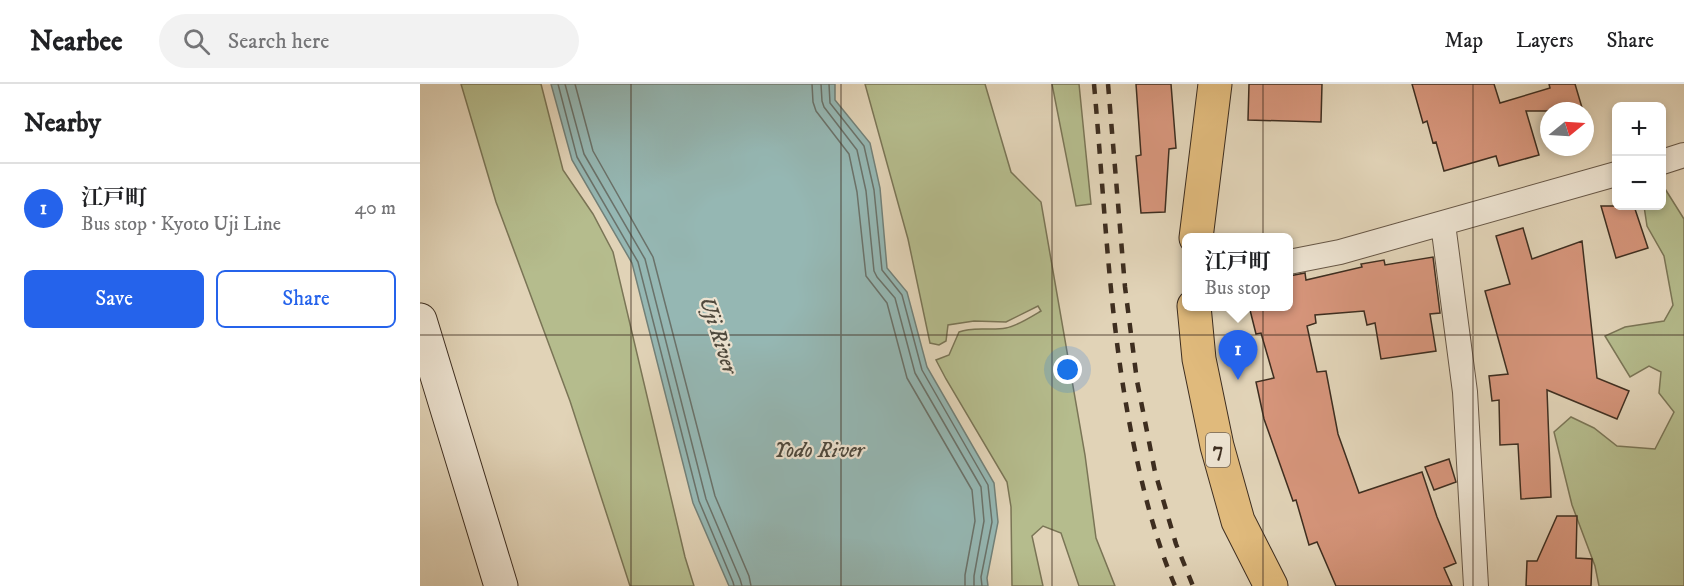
<!DOCTYPE html>
<html lang="en">
<head>
<meta charset="utf-8">
<style>
	body { margin:0; font-family:"IM FELL DW Pica","Noto Serif JP",serif; background:#f2f2f2; color:#202124 }
	.controls { position:absolute; right:18px; top:18px; display:grid; overflow:hidden; border-radius:9px; box-shadow:0 3px 9px #0003 }
	.controls button { width:54px; height:54px; display:grid; place-items:center; padding:0; border:0; border-bottom:2px solid #e0e0e0; background:#fff; color:#202124; font:30px sans-serif }
	.compass { position:absolute; left:1120px; top:18px; width:54px; height:54px; border-radius:50%; background:#fff; box-shadow:0 3px 9px #0003; rotate:72deg }
	.you { position:absolute; left:648px; top:286px; width:21px; height:21px; margin:-15px; border:4px solid #fff; border-radius:50%; background:#1a73e8; box-shadow:0 0 0 9px #1a73e833 }
	.badge { display:grid; place-items:center; width:39px; height:39px; border-radius:50%; background:#2563eb; color:#fff; font-size:20px; font-weight:700 }
	.pin { position:absolute; translate:-50% -50px; filter:drop-shadow(0 2px 3px #0008) }
	.pin::after { content:''; position:absolute; top:32px; width:21px; height:18px; background:inherit; clip-path:polygon(0 0,100% 0,50% 100%) }
	.popup { position:absolute; left:762px; top:149px; width:111px; height:78px; box-sizing:border-box; display:grid; place-content:center; border-radius:9px; background:#fff; filter:drop-shadow(0 2px 4px #0005); font-size:20px; white-space:nowrap; color:#757577 }
	.popup b { font-size:22px; color:#202124 }
	.popup::after { content:''; position:absolute; left:50%; top:100%; margin-left:-12px; border:12px solid transparent; border-top-color:#fff }
	.list { margin:0; padding:0; list-style:none }
	h2 { display:flex; justify-content:space-between; align-items:center; height:78px; margin:0; padding:0 24px; font-size:26px }
	h2 small { font-size:20px; font-weight:400; color:#757577 }
	.list li { display:grid; grid-template-columns:39px 1fr auto; gap:18px; align-items:center; box-sizing:border-box; height:90px; padding:0 24px; border-top:2px solid #e0e0e0 }
	.list b { display:block; font-size:22px; white-space:nowrap }
	.list p { margin:0; font-size:20px; white-space:nowrap; color:#757577 }
	.list em { font-size:20px; font-style:normal; color:#757577 }
	.actions { display:flex; gap:12px; padding:18px 24px }
	.actions a { flex:1; padding:14px 0; border:2px solid #2563eb; border-radius:9px; text-align:center; font-size:21px; color:#2563eb }
	.actions .main { background:#2563eb; color:#fff }
	.icon { flex:none; width:33px; height:33px; fill:none; stroke:currentColor; stroke-width:2; stroke-linecap:round; stroke-linejoin:round }
	.map { position:relative; flex:none; width:1264px; height:502px; overflow:hidden }
	header { display:flex; align-items:center; gap:36px; box-sizing:border-box; height:84px; padding:0 30px; background:#fff; border-bottom:2px solid #e0e0e0 }
	header strong { font-size:28px }
	nav { display:flex; gap:33px; margin-inline-start:auto; font-size:21px }
	.search { width:420px; height:54px; background:#f2f2f2; display:flex; align-items:center; gap:15px; box-sizing:border-box; padding:0 21px; border-radius:33px; color:#757577; font-size:22px }
	main { display:flex }
	aside { flex:1; background:#fff }
	.map>svg:first-child { display:block }
	.green { fill:#b5bc8d; stroke:#7a7556; stroke-width:1.5 }
	.water { fill:#95b7b3; stroke:#728078; stroke-width:1.5 }
	.lines { fill:none; stroke-linecap:round; stroke-linejoin:round }
	.shore { stroke:#6a726a; stroke-width:1.5 }
	.building { fill:#d6957b; stroke:#3e2e20; stroke-width:1.5 }
	.street-casing { stroke:#675746; stroke-width:26 }
	.secondary-casing { stroke:#3e2e20; stroke-width:35 }
	.primary-casing { stroke:#3e2e20; stroke-width:35 }
	.street { stroke:#ece2d0; stroke-width:24 }
	.secondary { stroke:#ece2d0; stroke-width:33 }
	.primary { stroke:#e0ba7c; stroke-width:33 }
	.rail { stroke:#3e2e20; stroke-width:4.5; stroke-dasharray:10 10; stroke-linecap:butt }
	.grid { fill:none; stroke:#3e2e20; stroke-width:1.5; stroke-opacity:0.55 }
	.labels { text-anchor:middle; dominant-baseline:central; stroke-width:4.5; stroke-linejoin:round; paint-order:stroke }
	.shield { fill:#ece2d0; stroke:#726455; stroke-width:1.5 }
	.shield-label { font-size:20px; font-weight:bold; fill:#3e2e20 }
	.water-label { font-size:22px; font-style:italic; fill:#4f493d; stroke:#ece2d0 }
</style>
</head>
<body>
<header>
<strong>Nearbee</strong>
<div class="search"><svg class="icon" aria-label="search" viewBox="0 0 24 24"><circle cx="10" cy="10" r="6"/><path d="M15 15l6 6"/></svg>Search here</div>
<nav><a>Map</a><a>Layers</a><a>Share</a></nav>
</header>
<main>
<aside>
<h2>Nearby<small></small></h2>
<ul class="list">
<li><span class="badge">1</span><div><b>江戸町</b><p>Bus stop · Kyoto Uji Line</p></div><em>40 m</em></li>
</ul>
<div class="actions"><a class="main">Save</a><a>Share</a></div>
</aside>
<div class="map">
<svg width="1264" height="502" viewBox="0 0 1264 502">
	<rect width="100%" height="100%" fill="#e1d3b7"/>
	<filter id="stains"><feTurbulence type="fractalNoise" baseFrequency=".00333" numOctaves="4"/><feColorMatrix values="0 0 0 0 .2 0 0 0 0 .09 0 0 0 0 .02 0 0 0 .5 -.17"/></filter>
	<radialGradient id="worn" r=".72"><stop offset=".6" stop-color="#630" stop-opacity="0"/><stop offset="1" stop-color="#630" stop-opacity=".3"/></radialGradient>
	<!-- green -->
	<path class="green" d="M41 0H121L143 86 173 130 193 168 265 473 274 502H210L150 317 76 118Z
		M445 0H565L591 88 621 118 665 371 676 454 695 502H659L641 449 623 442 612 452 623 502H592L591 423 587 398 526 295 516 276 529 271 539 248C554 242 570 247 586 244 597 242 611 233 621 227L618 222 586 238 554 237 528 241 526 257 519 261 510 259 488 155Z
		M632 0H659L671 120 656 122Z
		M1242 100 1264 135V502H1179L1175 482 1152 421 1134 348 1151 333 1174 344 1197 362 1235 365 1254 328 1239 309 1241 288 1229 282 1210 293 1185 252 1205 243 1244 237 1253 221 1244 172 1227 142 1224 122H1242Z"/>
	<!-- water -->
	<path class="water" d="M131 0H415V16L450 59 460 104 467 184 487 208 507 283 574 399 578 438 567 494 568 502H309L273 419 212 179 152 76Z"/>
	<g class="lines">
		<!-- shore -->
		<path class="shore" d="M138 0 157 73 218 178 279 417 313 498 314 502
			M145 0 164 70 225 175 286 415 320 495 322 502
			M155 0 173 67 233 173 295 412 329 492 331 502
			M392 0 393 18 396 27 429 70 437 108 446 192 467 219 487 294 552 406 555 437 545 491V502
			M401 0 402 17 404 23 437 66 446 107 454 187 457 193 475 214 495 289 561 403 564 437 554 492V502
			M409 0 410 19 444 62 454 106 462 186 482 211 502 286 568 401 572 438 561 493 562 502"/>
	</g>
	<!-- building -->
	<path class="building" d="M716 0H751L756 64 749 65 745 128 721 129 716 72 721 71Z
		M829 0H902L901 38 828 36Z
		M992 0H1074L1080 19 1130 4 1129 0H1155L1163 27H1106L1119 71 1079 82 1076 72 1024 87 1016 58 1013 59 1007 37 1003 39Z
		M1181 122H1214L1228 164 1196 174Z
		M1103 144 1112 175 1162 157 1177 294 1209 307 1197 335 1127 306 1131 413 1101 415 1098 360 1080 361 1079 316 1072 317 1069 292 1088 290 1065 207 1090 200 1076 152Z
		M1013 173 1020 229 1010 230 1016 267 961 275 955 239 947 241 944 227 895 231 896 239 887 242 897 288 906 287 918 350 939 409 1002 388 1017 433 1036 479 1024 484 1032 502H916L897 458 889 461 876 416 873 417 844 335 836 298 854 294 841 249 836 250 829 222H869V192L885 189 886 196 942 183 941 180 964 176 965 181Z
		M1029 375 1036 398 1014 406 1005 383Z
		M1137 432H1157L1156 474 1172 475 1171 502H1106L1107 477H1117Z"/>
	<g class="lines">
		<!-- street casing -->
		<g class="street-casing">
			<path id="street" d="M1242 78 1264 71
				M1023 140 1045 308 1056 502
				M869 178 920 168 1196 90"/>
		</g>
		<!-- secondary casing -->
		<g class="secondary-casing">
			<path id="secondary" d="M0 236 81 502"/>
		</g>
		<!-- primary casing -->
		<g class="primary-casing">
			<path id="primary" d="M776 154 795 0
				M774 222 779 275 797 362 818 437 851 502"/>
		</g>
		<!-- street -->
		<use href="#street" class="street"/>
		<!-- secondary -->
		<use href="#secondary" class="secondary"/>
		<!-- primary -->
		<use href="#primary" class="primary"/>
		<!-- rail -->
		<path class="rail" d="M674 0C685 121 689 243 714 362 724 410 736 457 755 502
			M688 0 705 203 717 297 735 388 756 460 773 502"/>
	</g>
	<!-- grid -->
	<path class="grid" d="M211 0V502M421 0V502M632 0V502M843 0V502M1053 0V502M0 251H1264"/>
	<g class="labels">
		<!-- shield labels -->
		<rect class="shield" x="786" y="349" width="24" height="34" rx="4.5"/>
		<g class="shield-label">
			<text x="798" y="366">7</text>
		</g>
		<!-- water labels -->
		<g class="water-label">
			<text transform="translate(298 251) rotate(72)">Uji River</text>
			<text x="399" y="366">Yodo River</text>
		</g>
	</g>
	<rect width="100%" height="100%" filter="url(#stains)"/>
	<rect width="100%" height="100%" fill="url(#worn)"/>
</svg>
<div class="controls">
<button>+</button>
<button>−</button>
</div>
<svg class="compass" viewBox="-18 -18 36 36"><path d="M0-13l5 13h-10z" fill="#e53935"/><path d="M0 13l5-13h-10z" fill="#757577"/></svg>
<div class="you"></div>
<div class="pin badge" style="left:818px;top:296px">1</div>
<div class="popup"><b>江戸町</b>Bus stop</div>
</div>
</main>
</body>
</html>
